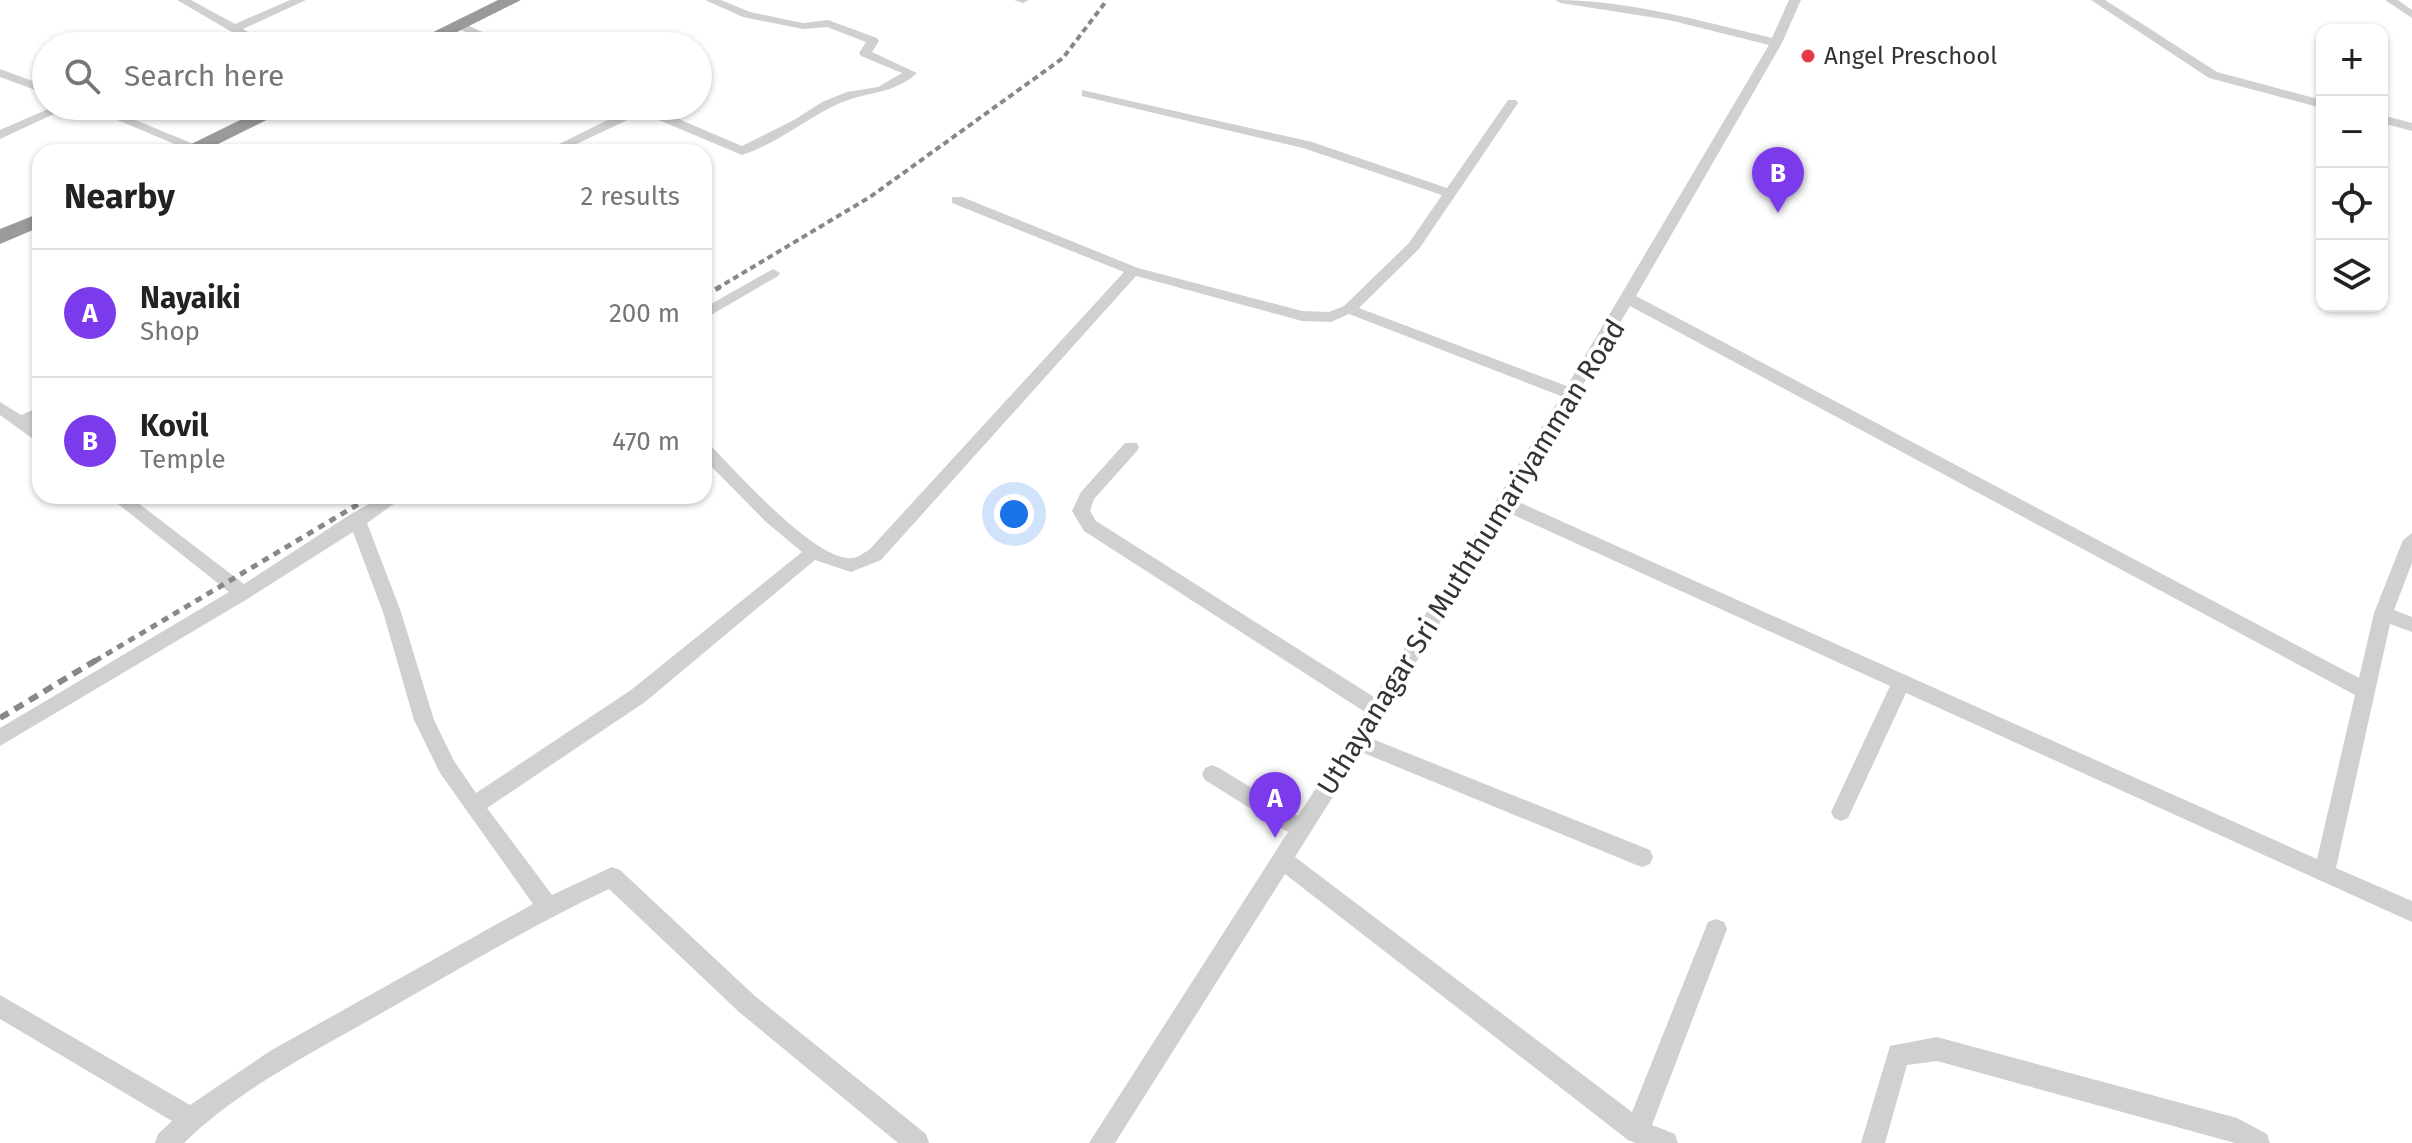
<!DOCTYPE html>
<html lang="en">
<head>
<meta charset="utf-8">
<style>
	body { margin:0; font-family:"Fira Sans",sans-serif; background:#f2f2f2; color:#222 }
	.controls { position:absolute; right:24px; top:24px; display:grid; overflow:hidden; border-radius:16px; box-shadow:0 2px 6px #0004 }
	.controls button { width:72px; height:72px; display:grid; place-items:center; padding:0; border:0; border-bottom:2px solid #e0e0e0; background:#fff; color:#222; font:40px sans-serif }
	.you { position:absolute; left:1014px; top:514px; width:28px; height:28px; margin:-20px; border:6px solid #fff; border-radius:50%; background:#1a73e8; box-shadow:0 0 0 12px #1a73e833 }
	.badge { display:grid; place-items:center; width:52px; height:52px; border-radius:50%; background:#7c3aed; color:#fff; font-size:26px; font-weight:700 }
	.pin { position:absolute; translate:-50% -66px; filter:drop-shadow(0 2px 4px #0008) }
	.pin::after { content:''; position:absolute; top:42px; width:28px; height:24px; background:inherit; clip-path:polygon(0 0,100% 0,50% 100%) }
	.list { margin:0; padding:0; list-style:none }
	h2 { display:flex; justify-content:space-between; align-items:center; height:104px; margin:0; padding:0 32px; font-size:34px }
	h2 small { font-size:26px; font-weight:400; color:#767676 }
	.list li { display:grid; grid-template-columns:52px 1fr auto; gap:24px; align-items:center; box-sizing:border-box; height:128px; padding:0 32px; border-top:2px solid #e0e0e0 }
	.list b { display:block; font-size:30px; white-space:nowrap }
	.list p { margin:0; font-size:26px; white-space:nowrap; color:#767676 }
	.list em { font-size:26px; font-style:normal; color:#767676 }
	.icon { flex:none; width:44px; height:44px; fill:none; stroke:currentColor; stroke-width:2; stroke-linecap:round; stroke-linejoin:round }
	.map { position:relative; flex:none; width:2412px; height:1143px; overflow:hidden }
	.search { position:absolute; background:#fff; box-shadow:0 2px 6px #0004; left:32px; top:32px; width:680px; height:88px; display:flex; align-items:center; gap:20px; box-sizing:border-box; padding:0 28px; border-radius:44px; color:#767676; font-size:30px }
	.panel { position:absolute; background:#fff; box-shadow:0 2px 6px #0004; left:32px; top:144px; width:680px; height:360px; border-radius:24px }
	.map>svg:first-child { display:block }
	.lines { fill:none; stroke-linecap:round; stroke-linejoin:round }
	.minor { fill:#d0d0d0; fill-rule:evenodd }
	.highway { fill:#9a9a9a; fill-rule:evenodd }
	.rail-far2 { stroke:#888; stroke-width:4; stroke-dasharray:6 4; stroke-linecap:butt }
	.rail-far1 { stroke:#888; stroke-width:5; stroke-dasharray:7 6; stroke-linecap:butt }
	.rail { stroke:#888; stroke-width:6; stroke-dasharray:10 7; stroke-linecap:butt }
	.poi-dot { fill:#e63946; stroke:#fff; stroke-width:3 }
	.labels { text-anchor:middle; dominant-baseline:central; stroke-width:8; stroke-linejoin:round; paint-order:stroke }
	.far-poi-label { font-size:24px; fill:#333; stroke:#fff; text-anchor:start }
	.street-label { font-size:28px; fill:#333; stroke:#fff }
</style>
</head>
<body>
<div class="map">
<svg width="2412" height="1143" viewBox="0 0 2412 1143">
	<rect width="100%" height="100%" fill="#fff"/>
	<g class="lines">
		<!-- minor -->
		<path class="minor" d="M177 0H191L235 24 290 0H306L243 29 271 46H256Z
			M705 0H721L750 12 803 23 828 20 877 38 879 41 872 52 917 73C897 91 879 91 854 98 817 109 781 143 742 155L642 113 560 152H543L632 108 631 106H648L742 146 794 120 822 102 847 92 878 87 902 73 861 56 859 53 866 42 827 27 803 29 743 17Z
			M1014 0H1029L1023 3Z
			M1555 0C1629 0 1701 21 1772 38L1789 0H1801L1782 43 1636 296 2359 678 2374 613 2403 540 2412 533V563L2394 610 2412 617V632L2390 624 2336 868 2412 901V922L1906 693 1848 818 1841 821 1834 818 1831 812 1890 686 1507 512 1370 738 1650 850 1653 857 1650 864 1642 867 1634 864 1361 752 1295 857 1632 1112 1708 922 1716 919 1724 922 1727 929 1652 1125 1675 1134 1678 1143H1636L1628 1140 1285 874 1115 1143H1089L1288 832 1205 780 1202 774 1205 768 1212 765 1219 768 1298 816 1365 712 1084 531 1072 511 1081 492 1125 443H1137L1139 447 1137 451 1094 499 1090 511 1096 521 1374 697 1561 396 1349 314 1331 322 1302 321 1136 276 881 560 851 572 815 560 645 702 487 808 552 895 612 867 620 870 755 996 926 1134 929 1143H898L739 1012 609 889C530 926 455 972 378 1015 314 1052 237 1090 184 1143H155L158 1134 172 1121 0 1019V995L190 1105 270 1051 533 904 440 773 414 720 383 612 353 532 249 598 0 746V728L229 592 108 496H129L244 584 351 514 383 496H405L367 523 401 612 434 720 454 761 476 793 631 690 802 552 766 522 704 459V443L710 445C735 470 816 562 852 558 858 558 863 553 869 550L1124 272 952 203V197H962L1138 268 1302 311 1329 312 1344 306 1409 243 1442 195 1303 148 1082 96V90L1312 142 1447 188 1508 100H1516L1518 103 1419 249 1359 308 1567 386 1769 45 1669 20 1561 3ZM1630 306 2355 695 2317 859 1514 500Z
			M2091 0H2105L2217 72 2322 100V108L2209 78Z
			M2385 0H2398L2412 10V18Z
			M455 23H463L512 46H496L455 27Z
			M0 69 46 86V94L0 77Z
			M55 106H71L0 139V130Z
			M84 106H101L201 147 189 150Z
			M2382 115 2412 123V131L2382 123Z
			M773 269 780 273 778 276 704 319V308Z
			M0 402 21 415 40 407V419L32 423 40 430V444L0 415Z
			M1937 1037 2237 1118 2267 1134 2270 1143H2235L1937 1061 1907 1065 1885 1143H1861L1890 1046Z"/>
		<!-- highway -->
		<path class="highway" d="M498 0H521L429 46H405Z
			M269 106H295L202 152H175Z
			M40 213V227L0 244V229Z"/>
		<!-- rail-far2 -->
		<path class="rail-far2" d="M716 289 870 197 1063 58 1107 0"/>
		<!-- rail-far1 -->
		<path class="rail-far1" d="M704 296 720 287
			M95 661 372 496"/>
		<!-- rail -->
		<path class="rail" d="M0 718 98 659"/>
	</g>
	<!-- markers -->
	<circle class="poi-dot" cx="1808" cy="56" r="8"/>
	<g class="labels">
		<!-- far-poi labels -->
		<g class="far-poi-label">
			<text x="1824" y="56">Angel Preschool</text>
		</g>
		<!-- street labels -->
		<g class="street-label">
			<text transform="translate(1471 557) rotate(-58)">Uthayanagar Sri Muththumariyamman Road</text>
		</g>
	</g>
</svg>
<div class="controls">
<button>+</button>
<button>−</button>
<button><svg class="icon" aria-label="locate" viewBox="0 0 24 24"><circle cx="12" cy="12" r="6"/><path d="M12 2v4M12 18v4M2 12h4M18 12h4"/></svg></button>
<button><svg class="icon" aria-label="layers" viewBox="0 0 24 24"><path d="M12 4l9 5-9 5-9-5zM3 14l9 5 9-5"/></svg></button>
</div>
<div class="you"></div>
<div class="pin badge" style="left:1275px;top:838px">A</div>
<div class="pin badge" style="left:1778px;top:213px">B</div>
<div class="search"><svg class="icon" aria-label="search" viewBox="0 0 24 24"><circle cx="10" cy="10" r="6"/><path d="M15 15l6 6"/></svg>Search here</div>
<section class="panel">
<h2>Nearby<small>2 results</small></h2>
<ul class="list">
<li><span class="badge">A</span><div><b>Nayaiki</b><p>Shop</p></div><em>200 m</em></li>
<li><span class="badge">B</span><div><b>Kovil</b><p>Temple</p></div><em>470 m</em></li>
</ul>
</section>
</div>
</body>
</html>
